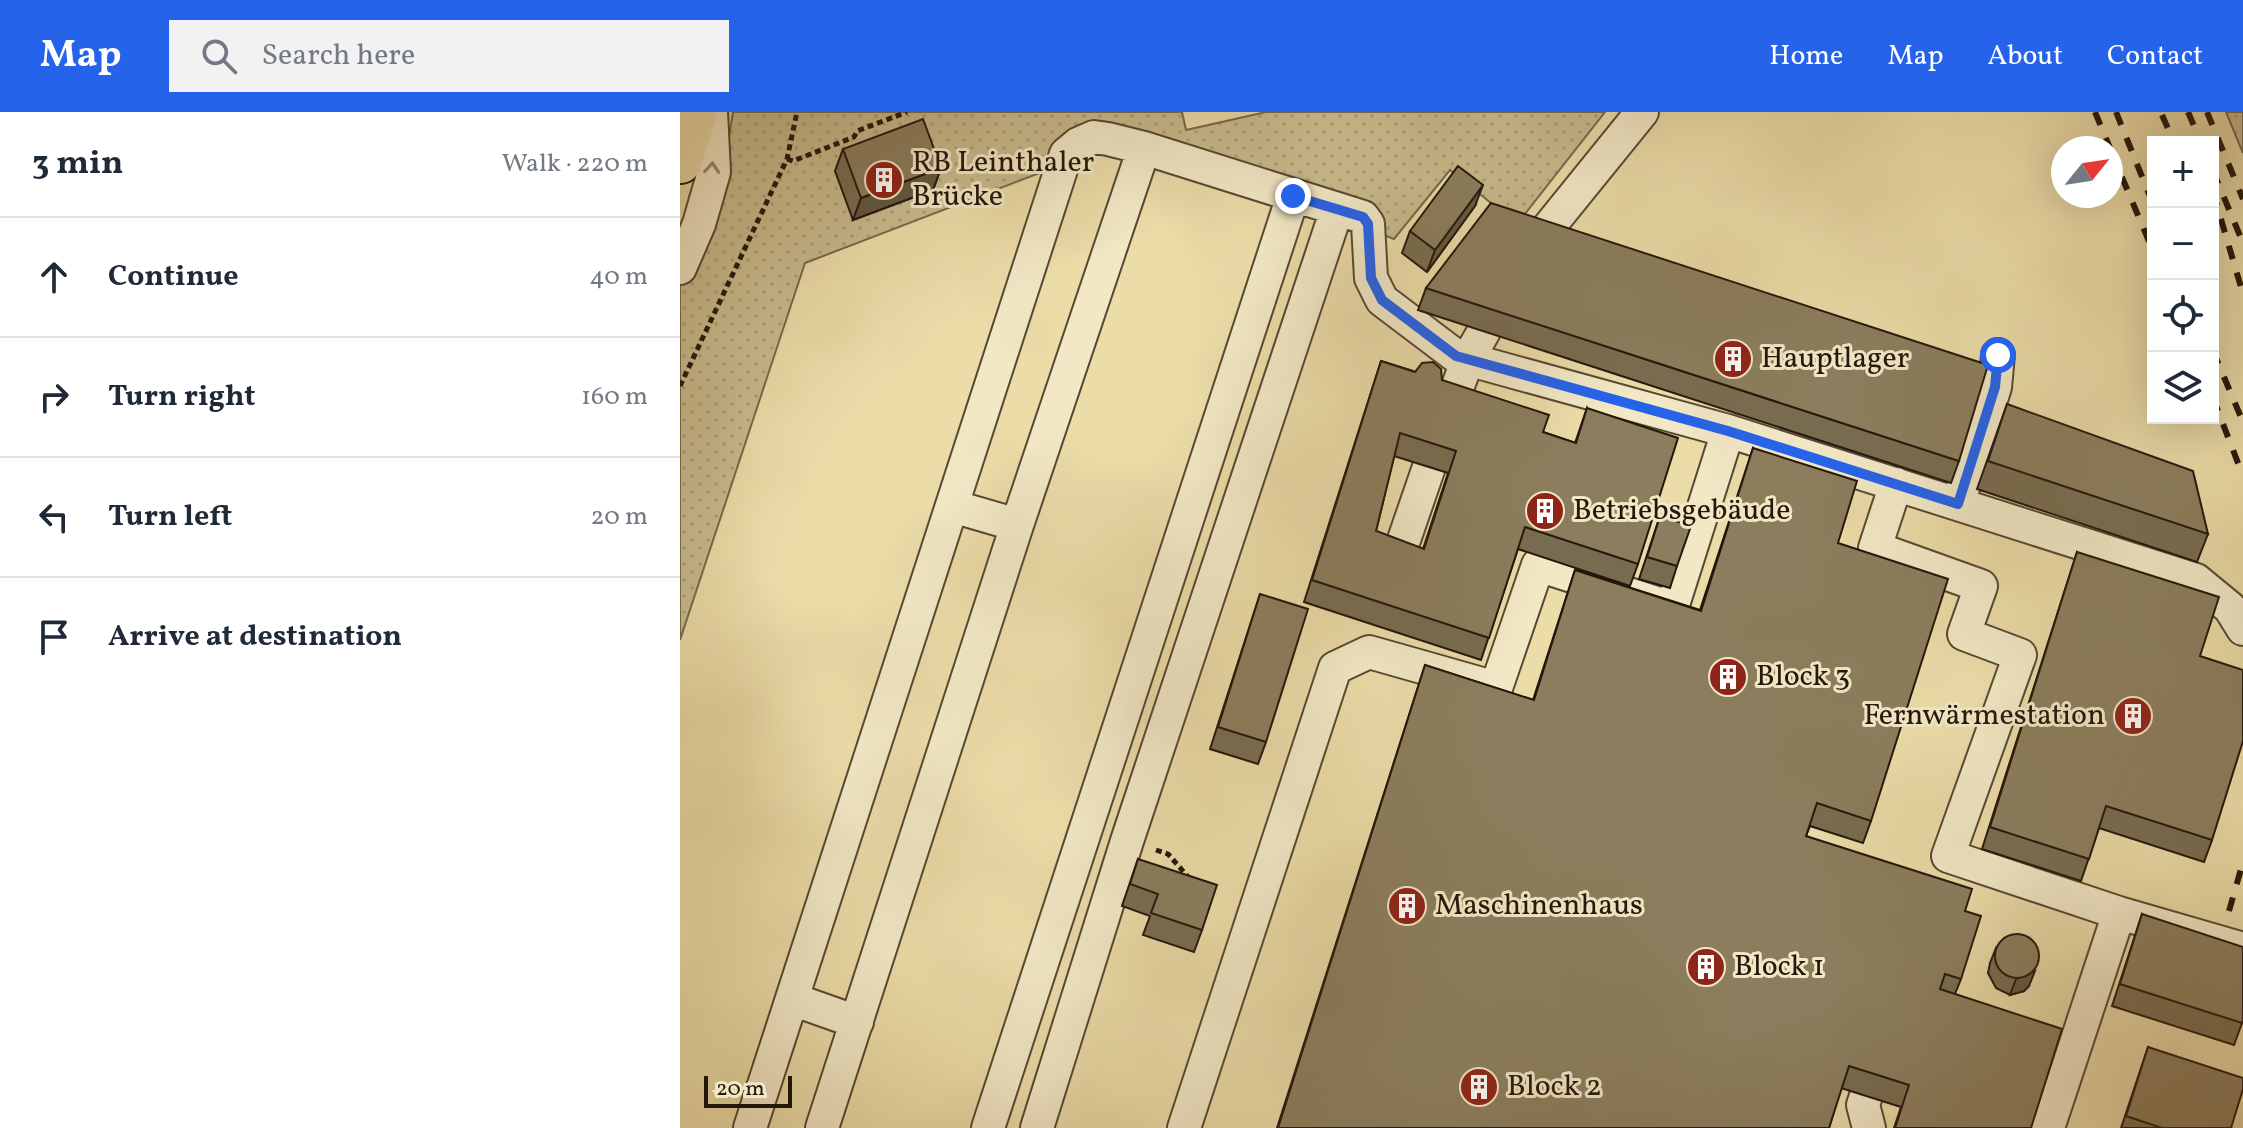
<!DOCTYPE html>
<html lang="en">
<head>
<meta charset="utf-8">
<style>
	body { margin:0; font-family:Vollkorn,serif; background:#f2f2f3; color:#1f2937 }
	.controls { position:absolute; right:24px; top:24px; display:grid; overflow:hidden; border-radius:0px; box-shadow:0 8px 32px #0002 }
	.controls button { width:72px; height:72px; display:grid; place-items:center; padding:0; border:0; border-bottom:2px solid #e0e1e3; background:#fff; color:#1f2937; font:40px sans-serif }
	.compass { position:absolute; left:1371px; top:24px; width:72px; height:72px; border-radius:50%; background:#fff; box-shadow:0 8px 32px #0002; rotate:60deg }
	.scale { position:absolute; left:24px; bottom:20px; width:88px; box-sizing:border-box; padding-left:8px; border:4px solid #24170c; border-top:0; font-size:22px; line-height:28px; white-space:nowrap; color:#24170c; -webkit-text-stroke:6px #f2e8c6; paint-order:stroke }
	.stop { position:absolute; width:24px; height:24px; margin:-18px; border:6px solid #2563eb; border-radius:50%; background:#fff }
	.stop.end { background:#2563eb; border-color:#fff; box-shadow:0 2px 8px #0008 }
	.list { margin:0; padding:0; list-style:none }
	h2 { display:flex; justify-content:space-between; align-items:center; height:104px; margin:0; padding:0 32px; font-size:34px }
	h2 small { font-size:26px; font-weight:400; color:#747a83 }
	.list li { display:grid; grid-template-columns:52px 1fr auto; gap:24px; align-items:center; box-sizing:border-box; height:120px; padding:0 32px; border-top:2px solid #e0e1e3 }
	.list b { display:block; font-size:30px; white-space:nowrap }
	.list em { font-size:26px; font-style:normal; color:#747a83 }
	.icon { flex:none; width:44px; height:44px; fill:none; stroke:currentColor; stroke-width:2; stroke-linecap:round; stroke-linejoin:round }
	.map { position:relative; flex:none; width:1563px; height:1016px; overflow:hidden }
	header { display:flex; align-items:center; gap:48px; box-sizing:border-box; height:112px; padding:0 40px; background:#2563eb; color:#fff }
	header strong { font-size:38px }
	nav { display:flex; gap:44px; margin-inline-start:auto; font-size:28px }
	.search { width:560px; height:72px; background:#f2f2f3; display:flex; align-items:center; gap:20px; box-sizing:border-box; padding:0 28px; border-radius:0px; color:#747a83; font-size:30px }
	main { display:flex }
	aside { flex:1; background:#fff }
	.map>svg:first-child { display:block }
	.grass { fill:url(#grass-dots); stroke:#76694c; stroke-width:2 }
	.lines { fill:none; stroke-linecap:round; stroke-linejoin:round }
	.minor-casing { stroke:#564833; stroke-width:36 }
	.highway-casing { stroke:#24170c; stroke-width:48 }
	.path { stroke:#24170c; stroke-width:5; stroke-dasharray:6 4; stroke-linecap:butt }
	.minor { stroke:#f2e8c6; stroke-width:32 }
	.highway { stroke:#ebdca8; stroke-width:44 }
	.rail { stroke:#24170c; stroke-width:6; stroke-dasharray:14 14; stroke-linecap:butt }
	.wall { fill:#786c50; stroke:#24170c; stroke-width:2; fill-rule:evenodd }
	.shaded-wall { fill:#615841; stroke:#24170c; stroke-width:2 }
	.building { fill:#8b7d5d; stroke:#24170c; stroke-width:2; fill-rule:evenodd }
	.oneway { stroke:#958a72 }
	.route { stroke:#2563eb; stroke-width:10 }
	.labels { text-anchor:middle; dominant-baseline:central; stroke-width:6; stroke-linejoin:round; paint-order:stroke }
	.poi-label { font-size:30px; fill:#24170c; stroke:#f2e8c6; text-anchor:start }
</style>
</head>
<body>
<header>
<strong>Map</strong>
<div class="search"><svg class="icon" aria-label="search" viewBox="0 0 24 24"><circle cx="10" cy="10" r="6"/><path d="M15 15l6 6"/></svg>Search here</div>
<nav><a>Home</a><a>Map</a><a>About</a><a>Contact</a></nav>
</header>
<main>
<aside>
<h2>3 min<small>Walk · 220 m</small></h2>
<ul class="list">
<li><svg class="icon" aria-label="ahead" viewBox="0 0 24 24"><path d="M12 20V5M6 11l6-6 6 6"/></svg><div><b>Continue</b></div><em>40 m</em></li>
<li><svg class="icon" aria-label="right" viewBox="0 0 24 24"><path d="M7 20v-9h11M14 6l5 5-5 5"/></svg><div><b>Turn right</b></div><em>160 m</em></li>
<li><svg class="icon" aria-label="left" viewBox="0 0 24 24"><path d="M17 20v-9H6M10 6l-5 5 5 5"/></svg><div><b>Turn left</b></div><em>20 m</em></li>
<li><svg class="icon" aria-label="arrive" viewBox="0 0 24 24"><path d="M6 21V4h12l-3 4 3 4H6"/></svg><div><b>Arrive at destination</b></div></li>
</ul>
</aside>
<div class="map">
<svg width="1563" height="1016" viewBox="0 0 1563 1016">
	<defs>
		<pattern id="grass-dots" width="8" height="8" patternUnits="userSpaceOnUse" patternTransform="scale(2)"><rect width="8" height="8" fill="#c9bb8d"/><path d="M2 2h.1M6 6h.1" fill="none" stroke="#aca078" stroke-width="1.8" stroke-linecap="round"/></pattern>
	</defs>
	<rect width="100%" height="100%" fill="#ebdca8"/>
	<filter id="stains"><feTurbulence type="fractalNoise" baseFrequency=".0025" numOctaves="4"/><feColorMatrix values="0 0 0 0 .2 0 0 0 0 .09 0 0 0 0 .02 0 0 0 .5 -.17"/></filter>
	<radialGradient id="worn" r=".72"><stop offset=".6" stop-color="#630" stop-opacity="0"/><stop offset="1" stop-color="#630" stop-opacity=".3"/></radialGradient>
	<!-- grass -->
	<path class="grass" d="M53 0H502L506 18 586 0H925L837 112 770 58 714 127 423 14 370 57 125 151 0 528V165L43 61Z
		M1546 0H1563V41Z"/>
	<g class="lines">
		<!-- minor casing -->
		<g class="minor-casing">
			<path id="minor" d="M859 130 864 121 962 0
				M0 156 19 112 34 60 31 0
				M770 295 788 247 804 219
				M1216 372 1195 436 1301 474 1284 522 1340 543 1268 744 1439 801 1563 837
				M1278 392 1315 275 1318 243
				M272 394 337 413
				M716 451 749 355
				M112 887 177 910
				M1186 984 1183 993 1189 1016
				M70 1016 386 42 398 32 414 25 428 27 464 36 683 105 688 112 691 166 702 188 776 244 1048 319 1516 468 1550 496 1563 517
				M142 1016 337 413 464 36
				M308 1016 613 84
				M357 1016 447 729 657 97
				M504 1016 655 556 689 540 816 576 858 453 992 496 1048 319
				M1368 1016 1439 801"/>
		</g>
		<!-- highway casing -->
		<g class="highway-casing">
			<path id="highway" d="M0 49 15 0"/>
		</g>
		<!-- path -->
		<path class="path" d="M107 47 113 49 174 25 177 19 227 0
			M0 274 107 47 117 0
			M476 738 488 742 510 767"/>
		<!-- minor -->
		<use href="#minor" class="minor"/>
		<!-- highway -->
		<use href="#highway" class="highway"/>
		<!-- rail -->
		<path class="rail" d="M1415 0 1430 36
			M1436 0 1473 92
			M1508 0 1521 30
			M1527 0 1563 87
			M1482 3 1494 30
			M1431 39 1473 139
			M1533 59 1563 131
			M1533 80 1563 182
			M1533 239 1563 310
			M1533 286 1563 364
			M1549 799 1563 750"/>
	</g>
	<!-- wall -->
	<path class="wall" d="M163 37 261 56 253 78 173 108 155 59Z
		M795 94 747 160 722 141 730 119Z
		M746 176 1279 349 1271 371 738 198Z
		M701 249 762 268 863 320 895 331 907 296 958 452 950 474 838 437 801 548 624 490ZM714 344 768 361 743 437 696 419Z
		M1327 292 1528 422 1517 450 1297 377Z
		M1073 336 1158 431 1191 709 1183 731 1130 714 1126 724 1285 799 1281 867 1275 882 1351 1016H1214L1221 995 1161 976 1149 1016H597L745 553 853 588 895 458 1020 498Z
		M980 404 997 454 990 476 959 467Z
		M1397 440 1520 544 1532 728 1524 750 1419 716 1401 769 1302 737Z
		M580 482 586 630 578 652 530 637Z
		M458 747 522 818 514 840 463 823 470 804 442 794Z
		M1462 802 1563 908 1554 933 1432 894Z
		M1316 836 1349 874 1344 879 1330 883 1316 876 1308 861 1310 851Z
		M1468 935 1551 1016H1441Z"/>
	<!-- shaded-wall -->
	<path class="shaded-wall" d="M261 56 253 78 173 108 181 86Z
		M803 73 795 94 747 160 755 138Z
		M1355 859 1349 874 1344 879 1330 883 1336 867Z"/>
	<!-- building -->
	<path class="building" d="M243 7 261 56 181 86 163 37Z
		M778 54 803 73 755 138 730 119Z
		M811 91 1308 253 1279 349 746 176Z
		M701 249 735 260 742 251 753 250 761 257 762 268 869 303 863 320 896 331 907 296 998 326 958 452 845 415 809 526 632 468ZM720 321 776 339 744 437 696 419Z
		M1327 292 1513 359 1528 422 1308 349Z
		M1073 336 1177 369 1158 431 1268 467 1191 709 1137 691 1126 724 1292 777 1285 799 1301 804 1281 867 1265 862 1260 877 1382 917 1351 1016H1215L1229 973 1169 954 1149 1016H598L745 553 854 588 895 458 1021 499Z
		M980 404 1011 414 997 454 967 445Z
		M1397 440 1539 485 1520 544 1563 558V629L1532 728 1426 694 1409 747 1310 715Z
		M580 482 628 497 586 630 538 615Z
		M458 747 537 773 522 818 471 801 478 782 450 772Z
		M1462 802 1563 835V908L1562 911 1440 872Z
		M1315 844a22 22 0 1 1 44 0a22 22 0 1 1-44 0Z
		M1468 935 1563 966V977L1551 1016H1482L1446 1004Z"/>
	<!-- one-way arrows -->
	<defs><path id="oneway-chevron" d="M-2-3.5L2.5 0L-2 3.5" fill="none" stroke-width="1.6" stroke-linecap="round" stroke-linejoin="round" transform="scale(2)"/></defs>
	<use class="oneway" href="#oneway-chevron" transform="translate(32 56) rotate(-86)"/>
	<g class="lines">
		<!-- route -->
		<path class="route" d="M613 84 683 105 688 112 691 166 702 188 776 244 1048 319 1278 392 1315 275 1318 243"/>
	</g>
	<!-- icons -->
	<defs>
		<g id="building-disc" transform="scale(2)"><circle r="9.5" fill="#8f2418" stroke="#f2e8c6"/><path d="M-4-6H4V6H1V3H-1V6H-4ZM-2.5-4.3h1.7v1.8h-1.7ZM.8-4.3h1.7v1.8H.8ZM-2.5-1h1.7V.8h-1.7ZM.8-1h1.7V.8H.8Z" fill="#fff"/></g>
	</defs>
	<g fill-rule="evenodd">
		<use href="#building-disc" x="204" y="68"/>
		<use href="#building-disc" x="1053" y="247"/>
		<use href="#building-disc" x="865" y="399"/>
		<use href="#building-disc" x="1048" y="565"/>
		<use href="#building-disc" x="1453" y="604"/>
		<use href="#building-disc" x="727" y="794"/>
		<use href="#building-disc" x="1026" y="855"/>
		<use href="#building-disc" x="799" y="975"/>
	</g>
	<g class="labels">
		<!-- poi labels -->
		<g class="poi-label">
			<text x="232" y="51">RB Leinthaler<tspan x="232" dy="34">Brücke</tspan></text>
			<text x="1081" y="247">Hauptlager</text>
			<text x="893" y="399">Betriebsgebäude</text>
			<text x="1076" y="565">Block 3</text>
			<text x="1425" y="604" text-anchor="end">Fernwärmestation</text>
			<text x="755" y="794">Maschinenhaus</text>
			<text x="1054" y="855">Block 1</text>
			<text x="827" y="975">Block 2</text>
		</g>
	</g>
	<rect width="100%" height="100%" filter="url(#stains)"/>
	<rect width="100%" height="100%" fill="url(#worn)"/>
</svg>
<div class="controls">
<button>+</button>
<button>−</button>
<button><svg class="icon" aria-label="locate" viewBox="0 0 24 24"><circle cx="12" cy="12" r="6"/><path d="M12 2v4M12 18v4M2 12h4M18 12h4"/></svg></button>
<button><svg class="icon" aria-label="layers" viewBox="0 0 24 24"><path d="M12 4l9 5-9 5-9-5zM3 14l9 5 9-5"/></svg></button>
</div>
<svg class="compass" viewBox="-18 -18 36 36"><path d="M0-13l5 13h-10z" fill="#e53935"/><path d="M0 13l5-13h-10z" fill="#747a83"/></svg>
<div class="scale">20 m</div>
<div class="stop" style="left:1318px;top:243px"></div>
<div class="stop end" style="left:613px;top:84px"></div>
</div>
</main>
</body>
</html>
